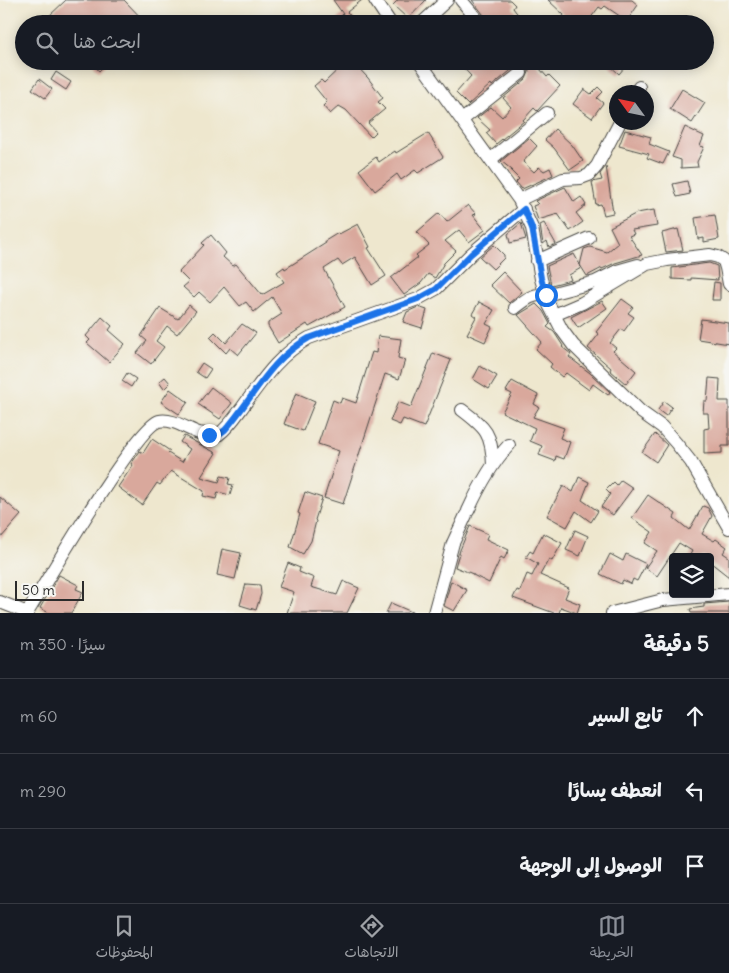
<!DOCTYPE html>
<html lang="ar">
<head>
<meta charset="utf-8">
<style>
	body { margin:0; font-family:Delius,"Playpen Sans Arabic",sans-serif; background:#20242c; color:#f1f3f6; direction:rtl }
	.controls { position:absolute; right:15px; bottom:15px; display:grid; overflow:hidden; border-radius:5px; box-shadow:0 2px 12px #0003 }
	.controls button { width:45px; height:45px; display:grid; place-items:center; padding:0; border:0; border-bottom:1px solid #363941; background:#171b24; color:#f1f3f6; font:25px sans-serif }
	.compass { position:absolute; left:609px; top:85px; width:45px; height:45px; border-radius:50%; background:#171b24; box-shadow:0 2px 12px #0003; rotate:303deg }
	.scale { position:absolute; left:15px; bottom:12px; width:69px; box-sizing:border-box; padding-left:5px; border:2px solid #2b2b2b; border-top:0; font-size:14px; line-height:18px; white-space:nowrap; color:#2b2b2b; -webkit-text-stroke:4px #f6f6f2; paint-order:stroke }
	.stop { position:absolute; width:15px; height:15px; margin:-11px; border:4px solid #1a73e8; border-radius:50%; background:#fff }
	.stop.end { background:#1a73e8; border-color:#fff; box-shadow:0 1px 5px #0008 }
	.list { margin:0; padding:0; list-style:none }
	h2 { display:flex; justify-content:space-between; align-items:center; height:65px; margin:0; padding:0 20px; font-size:21px }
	h2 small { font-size:16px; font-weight:400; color:#9ea1a6 }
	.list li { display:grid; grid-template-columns:32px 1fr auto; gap:15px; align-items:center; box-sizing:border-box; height:75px; padding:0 20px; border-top:1px solid #363941 }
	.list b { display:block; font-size:19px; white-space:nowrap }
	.list em { font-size:16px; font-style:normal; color:#9ea1a6 }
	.icon { flex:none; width:28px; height:28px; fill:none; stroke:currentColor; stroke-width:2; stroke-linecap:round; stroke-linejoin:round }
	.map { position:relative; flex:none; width:729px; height:613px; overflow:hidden; direction:ltr }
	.search { position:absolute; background:#171b24; box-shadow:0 2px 12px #0003; left:15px; right:15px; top:15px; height:55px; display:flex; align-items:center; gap:12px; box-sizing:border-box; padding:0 18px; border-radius:28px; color:#9ea1a6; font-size:19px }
	.sheet { height:290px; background:#171b24 }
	nav { display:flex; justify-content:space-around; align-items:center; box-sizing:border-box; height:70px; border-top:1px solid #363941; background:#171b24; font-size:14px; color:#9ea1a6 }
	nav a { display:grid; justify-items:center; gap:2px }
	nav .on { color:#8c9099 }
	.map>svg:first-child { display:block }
	.building { fill:#d9a89c }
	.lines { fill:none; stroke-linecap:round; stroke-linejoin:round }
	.minor-casing { stroke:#484743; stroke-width:14 }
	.minor { stroke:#fff; stroke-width:12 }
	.route { stroke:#1a73e8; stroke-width:6 }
</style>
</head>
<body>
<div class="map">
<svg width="729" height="613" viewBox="0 0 729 613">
	<rect width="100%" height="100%" fill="#f6f6f2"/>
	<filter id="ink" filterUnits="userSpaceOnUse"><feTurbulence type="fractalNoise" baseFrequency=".02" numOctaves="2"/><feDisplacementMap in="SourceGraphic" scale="10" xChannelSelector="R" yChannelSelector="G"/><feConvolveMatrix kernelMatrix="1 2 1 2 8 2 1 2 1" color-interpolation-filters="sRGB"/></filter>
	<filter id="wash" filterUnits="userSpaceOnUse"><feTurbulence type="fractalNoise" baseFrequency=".0096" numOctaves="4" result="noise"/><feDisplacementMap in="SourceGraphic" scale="20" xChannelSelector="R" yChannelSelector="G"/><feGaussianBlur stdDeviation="1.12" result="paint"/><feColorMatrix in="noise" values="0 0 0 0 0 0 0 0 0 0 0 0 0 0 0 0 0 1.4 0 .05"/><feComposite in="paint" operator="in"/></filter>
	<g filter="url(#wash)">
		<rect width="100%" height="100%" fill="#eee7ce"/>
		<g id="blocks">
			<!-- building -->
			<path class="building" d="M66 0H124L147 24H54L48 17Z
				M333 0H362L347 12 358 24H332L343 14Z
				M398 0H426L408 19 393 5Z
				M472 0H510L515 5 513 8 525 24H489L487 19Z
				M548 0H632L638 5 627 21 605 6 602 9 599 7 586 24H558L564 15Z
				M90 61H109L99 71Z
				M347 61H352L368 78 383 98 378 102 385 109 368 123 376 132 371 137 346 110 339 106 330 114 323 106 327 102 314 86 321 80 324 83Z
				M457 61H533L547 77 549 75 560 86 537 111 534 108 523 120 524 121 496 144 486 133 490 130 477 118 491 107 502 117 511 107 503 98 526 79 529 72 528 68 524 65 516 66 492 86 491 84 468 105 456 93 471 76Z
				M605 61H630L619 74Z
				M56 72 71 82 66 90 51 80Z
				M39 79 52 89 45 98 32 89Z
				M598 87 603 92 597 98 603 103 592 118 573 104 584 89 591 94Z
				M682 89 705 103 692 123 670 109Z
				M685 127 704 136 700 146 704 147 697 162 698 167 681 168V160L672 157Z
				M555 129 572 145 583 161 570 170 554 148 545 140Z
				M625 130 651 137 649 144 669 152 663 164 647 158 649 154 619 146Z
				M428 133 443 157 418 173 415 170 401 180 397 174 375 191 359 170 376 157 379 162 395 151 396 153Z
				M529 138 537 146 523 162 534 172 539 167 544 171 550 168 553 175 522 189 516 182 519 179 511 171 512 170 501 161Z
				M606 166 613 213 604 215 601 204 596 205 592 182 602 180 600 174Z
				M687 181 690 194 677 197 673 184Z
				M565 187 574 202 581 197 586 205 576 213 583 222 570 231 558 214 538 220 533 206 538 204 535 201Z
				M468 205 476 214 473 215 485 230 469 242 459 230 445 241 456 251 444 263 435 278 428 274 421 283 404 295 391 278 418 257 416 255 429 245 417 232 439 213 447 222Z
				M654 210 657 226 632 230 634 234 629 236 642 255 615 263 602 269V268L587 276 580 265 581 268 569 275 571 280 551 285 547 266 574 254 580 265 584 249 590 247 607 252 618 243 610 227 637 213Z
				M715 215 719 239 704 242V238L698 239 695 218Z
				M521 223 526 239 510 243 508 234Z
				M544 223 556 244 549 247 547 241 543 244 540 225Z
				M358 224 370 247 368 248 386 276 372 285 355 257 342 265 338 260 324 269 345 307 309 327 307 324 278 343 268 326V323L282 314 272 297 254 312 246 302 240 306 224 287 210 302 199 292 194 297 183 287 189 282 179 272 204 245 202 243 211 235 226 253 223 257 233 266 236 264 262 295 284 282 277 272 284 267 285 269 326 243 325 241 338 233 339 234Z
				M678 229 683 250 666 252 662 233Z
				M494 245 504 255V258L493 269 480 257Z
				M709 263 717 266 718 280 691 278V280L672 279V268Z
				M503 272 522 292 509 303 490 285Z
				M714 282 720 283V300H712Z
				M622 299 633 307 628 313 634 317 624 331 621 329 610 343 616 348 613 351 636 371 626 384 610 370 611 368 588 348 599 334 596 332Z
				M602 301 607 308 578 328 571 317Z
				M479 302 494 310 486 324 492 327 485 342 467 334 476 317 472 314Z
				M536 304 543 311 550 324 547 327 554 332 563 346 562 347 571 354 569 357 590 373 610 392 608 395 593 384 589 390 566 373 562 377 550 367 552 364 536 349 542 342 518 315Z
				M189 305 196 311 177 334 167 326 156 341 164 347 151 364 137 353 147 341 141 336 160 308 178 319Z
				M418 307 427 310 422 328 403 322 407 312Z
				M102 317 112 326 109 330 125 344 109 362 87 343 90 340 86 336Z
				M701 319 729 323V344L698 339Z
				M242 324 256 333 238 355 230 348 226 353 210 337 215 332 226 343Z
				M378 336 401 339 398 358 405 360 399 379 385 374 343 504 324 498 339 451 318 444 333 400 340 403 342 398 356 403 372 352 376 353Z
				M433 353 451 360 424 427 403 419 400 425 390 421 398 402 411 407Z
				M202 363 211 369 205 378 196 372Z
				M480 366 497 376 489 389 473 379Z
				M127 373 136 379 131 387 122 381Z
				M165 377 170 383 164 389 159 382Z
				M709 378 720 379 719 401H729V446H722V453L704 454V429L709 428 708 413H703L704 401H707Z
				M512 381 538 395 534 404 539 407 533 417 564 428 560 438 570 442 564 459 556 456 555 461 539 455 542 446 530 441 535 428 502 412 512 394 506 391Z
				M211 387 232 403 220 419 198 404Z
				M170 389 188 402 179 414 161 402Z
				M296 393 315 401 303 431 284 424Z
				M664 401 672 407 666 416 658 410Z
				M655 434 667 445 656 462 642 452Z
				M184 436 216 453 201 477 219 482 221 476 230 478 228 484 233 485 230 495 218 492 216 499 203 496 204 491 171 471 160 485 157 483 142 505 118 487 133 465 131 464 140 451 143 453 152 439 170 451 168 453 182 462 190 449 180 442Z
				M579 477 589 482 582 500 598 511 591 522 576 511 567 527 547 516 563 486 573 492Z
				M621 480 633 488 613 515 601 507 610 494 606 490 614 482 617 485Z
				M305 492 322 498 315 520 316 521 311 541 303 554 290 547 300 514 298 513Z
				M648 495 676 514 674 518 689 530 703 506 708 508 712 516 702 534 714 541 716 539 727 547 723 553 729 557V577L710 562V557H689L692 551 679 543 657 576 645 568 657 551 645 543 652 532 632 518Z
				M0 497 21 515 0 539Z
				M470 526 488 534 486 539 509 550 504 559 501 557 489 583 473 575V574L455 567 460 550Z
				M575 530 588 536 580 556 566 550Z
				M543 533 562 543 552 561 549 559 540 575 569 588 565 598 580 604 577 613 561 607 559 613H554L513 598 517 590 520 591 527 574 532 576 538 564 526 557 530 551 533 553Z
				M222 549 241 553 235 579 217 575Z
				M610 554 623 561 626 554 646 564 637 581 633 579 631 584 623 580 621 584 600 574Z
				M288 563 300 568 299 572 314 578 311 587 337 595 343 581 359 588 347 613H287L294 592 279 587Z
				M59 575 78 585 76 589 83 592 71 613H49L40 608Z
				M451 581 467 590 454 611 444 606Z
				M246 584 260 585 261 594 256 610 240 605Z
				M729 602V613H691L690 609 704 607V604Z
				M391 603 414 613H386Z"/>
		</g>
	</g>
	<g filter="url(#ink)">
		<use href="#blocks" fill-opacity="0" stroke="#484743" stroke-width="1"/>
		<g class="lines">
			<!-- minor casing -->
			<g class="minor-casing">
				<path id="minor" d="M375 0 391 24
					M461 0 481 24
					M421 24 447 0
					M419 61 519 200 532 228 541 279 549 305 562 330 573 345 641 412 662 427 676 443 691 462 729 528
					M636 92 639 87
					M462 120 521 73
					M490 160 547 113
					M519 200 563 179 581 178 589 175 597 166 620 122
					M537 261 589 238
					M515 308C525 300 533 293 546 295L595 282 617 271 638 265
					M554 315 582 303 647 264 667 260 710 255 718 257 724 261 726 268 729 284
					M462 410C486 428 492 434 493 465
					M468 511C479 487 491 464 509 445
					M0 602 28 613
					M27 613C45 584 136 427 159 421 172 418 187 429 199 433 206 434 212 435 218 435 229 427 236 416 244 405 264 378 279 355 309 338L418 299 436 289 471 254 524 209
					M434 613 453 543 466 515
					M612 613 663 600 729 594"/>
			</g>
			<!-- minor -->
			<use href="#minor" class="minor"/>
		</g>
	</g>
	<g class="lines" filter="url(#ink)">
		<!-- route -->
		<path class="route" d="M209 435H218L225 430C254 397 269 360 309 338L418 299 436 289 471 254 524 209 532 228 541 278 546 295"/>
	</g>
</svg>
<div class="controls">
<button><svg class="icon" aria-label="layers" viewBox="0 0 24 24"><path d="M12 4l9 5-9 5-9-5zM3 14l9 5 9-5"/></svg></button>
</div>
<svg class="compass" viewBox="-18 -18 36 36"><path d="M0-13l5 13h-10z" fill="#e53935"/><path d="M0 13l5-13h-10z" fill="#9ea1a6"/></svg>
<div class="scale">50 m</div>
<div class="stop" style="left:546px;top:295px"></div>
<div class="stop end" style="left:209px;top:435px"></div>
<div class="search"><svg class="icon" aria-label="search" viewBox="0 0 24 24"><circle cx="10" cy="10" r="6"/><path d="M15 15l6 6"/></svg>ابحث هنا</div>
</div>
<section class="sheet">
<h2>5 دقيقة<small>سيرًا · 350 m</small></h2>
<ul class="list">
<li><svg class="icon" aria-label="ahead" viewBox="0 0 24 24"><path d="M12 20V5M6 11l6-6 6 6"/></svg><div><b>تابع السير</b></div><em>60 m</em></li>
<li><svg class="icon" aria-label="left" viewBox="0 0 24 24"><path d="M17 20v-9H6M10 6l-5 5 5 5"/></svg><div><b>انعطف يسارًا</b></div><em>290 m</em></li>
<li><svg class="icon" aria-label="arrive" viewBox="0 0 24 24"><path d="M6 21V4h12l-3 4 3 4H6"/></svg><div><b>الوصول إلى الوجهة</b></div></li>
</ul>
</section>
<nav>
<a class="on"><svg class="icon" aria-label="map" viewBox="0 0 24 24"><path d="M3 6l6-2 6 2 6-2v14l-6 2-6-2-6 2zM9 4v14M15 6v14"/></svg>الخريطة</a>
<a><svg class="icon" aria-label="directions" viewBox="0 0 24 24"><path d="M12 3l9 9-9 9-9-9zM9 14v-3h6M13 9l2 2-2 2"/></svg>الاتجاهات</a>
<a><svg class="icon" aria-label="saved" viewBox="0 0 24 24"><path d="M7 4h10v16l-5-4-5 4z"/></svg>المحفوظات</a>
</nav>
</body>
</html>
